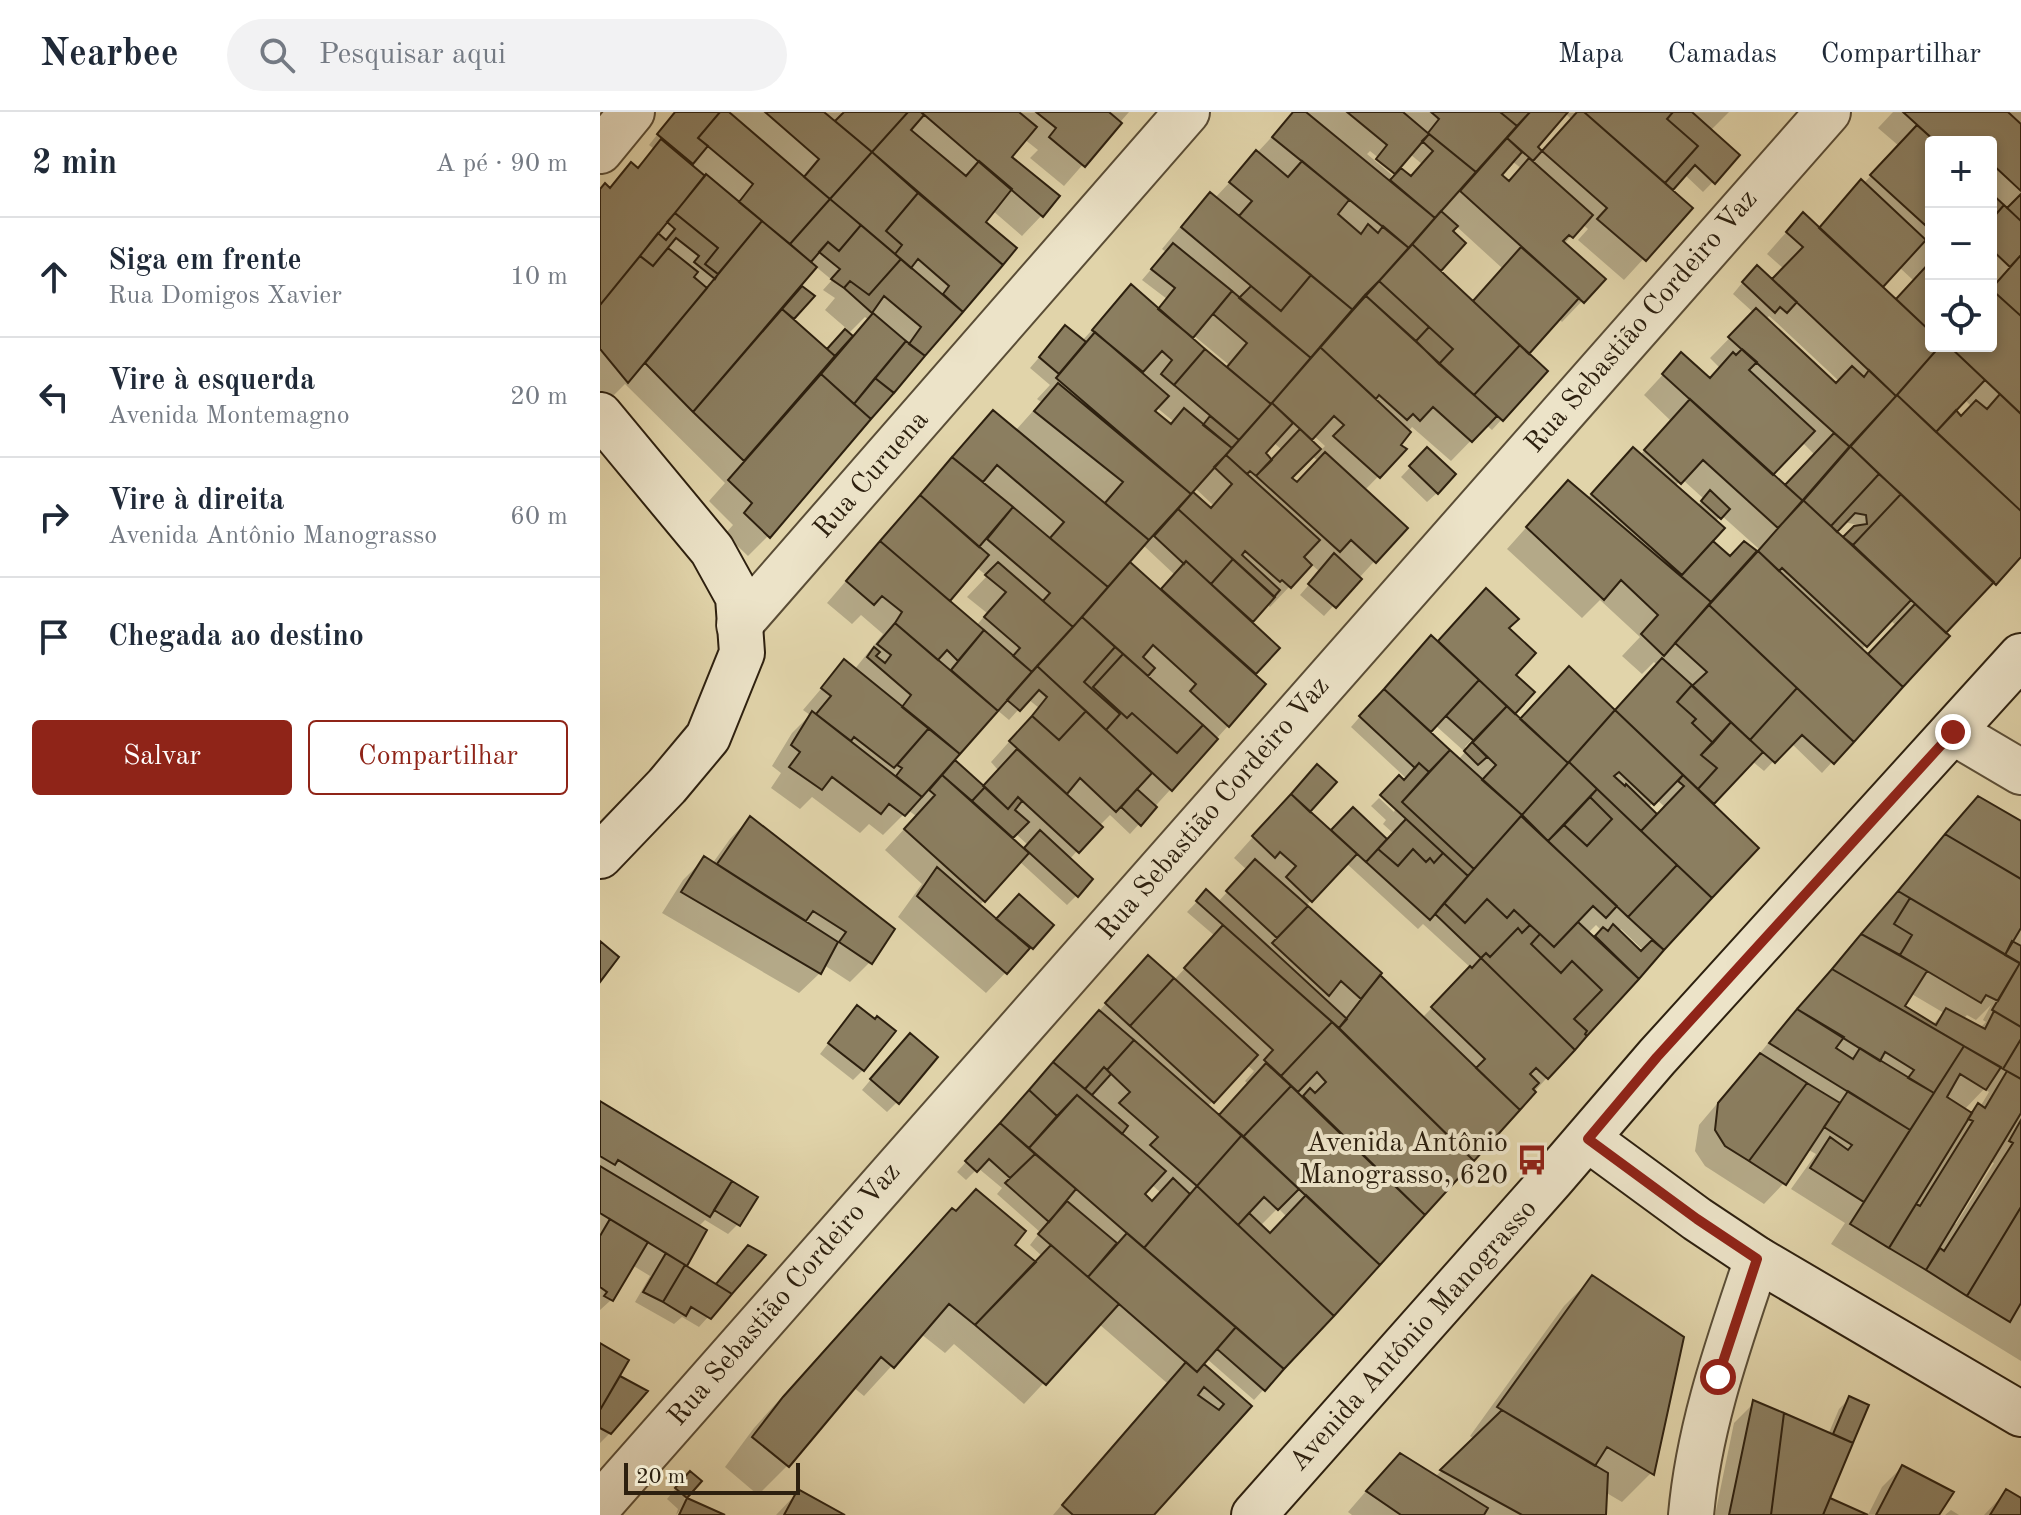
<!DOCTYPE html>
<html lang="pt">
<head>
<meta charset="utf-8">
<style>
	body { margin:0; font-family:"Old Standard TT",serif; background:#f2f2f3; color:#1f2937 }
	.controls { position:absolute; right:24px; top:24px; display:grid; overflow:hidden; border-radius:8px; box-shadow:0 4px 12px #0003 }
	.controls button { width:72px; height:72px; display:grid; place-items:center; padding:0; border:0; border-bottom:2px solid #e0e1e3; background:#fff; color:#1f2937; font:40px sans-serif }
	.scale { position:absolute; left:24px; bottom:20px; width:176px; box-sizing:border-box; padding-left:8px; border:4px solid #2d200f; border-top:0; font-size:22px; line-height:28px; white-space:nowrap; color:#2d200f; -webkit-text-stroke:6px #ece3c8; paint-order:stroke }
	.stop { position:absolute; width:24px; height:24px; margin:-18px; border:6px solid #8f2418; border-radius:50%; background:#fff }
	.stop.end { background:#8f2418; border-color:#fff; box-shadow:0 2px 8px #0008 }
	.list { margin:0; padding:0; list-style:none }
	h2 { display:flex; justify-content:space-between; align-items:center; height:104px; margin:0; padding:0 32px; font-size:34px }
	h2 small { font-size:26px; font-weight:400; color:#747a83 }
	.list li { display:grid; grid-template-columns:52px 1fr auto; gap:24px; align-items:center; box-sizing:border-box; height:120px; padding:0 32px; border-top:2px solid #e0e1e3 }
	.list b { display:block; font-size:30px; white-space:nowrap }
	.list p { margin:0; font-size:26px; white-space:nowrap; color:#747a83 }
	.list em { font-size:26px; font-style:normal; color:#747a83 }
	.actions { display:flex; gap:16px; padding:24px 32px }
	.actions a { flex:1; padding:18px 0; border:2px solid #8f2418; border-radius:8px; text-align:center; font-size:28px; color:#8f2418 }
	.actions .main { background:#8f2418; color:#fff }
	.icon { flex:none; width:44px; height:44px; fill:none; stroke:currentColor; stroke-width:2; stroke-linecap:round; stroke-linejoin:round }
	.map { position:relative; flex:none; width:1421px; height:1403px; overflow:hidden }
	header { display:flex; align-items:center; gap:48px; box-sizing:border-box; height:112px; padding:0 40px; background:#fff; border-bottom:2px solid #e0e1e3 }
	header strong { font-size:38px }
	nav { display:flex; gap:44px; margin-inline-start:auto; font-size:28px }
	.search { width:560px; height:72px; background:#f2f2f3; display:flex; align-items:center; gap:20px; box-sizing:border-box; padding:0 28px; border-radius:44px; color:#747a83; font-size:30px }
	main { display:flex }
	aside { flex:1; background:#fff }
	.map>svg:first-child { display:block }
	.shadow { fill:#0003; fill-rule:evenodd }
	.building { fill:#8b7e60; stroke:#2d200f; stroke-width:2; fill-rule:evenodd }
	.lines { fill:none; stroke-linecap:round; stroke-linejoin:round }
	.street-casing { stroke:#5a4d36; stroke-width:48 }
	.secondary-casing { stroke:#2d200f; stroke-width:48 }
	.street { stroke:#ece3c8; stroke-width:44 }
	.secondary { stroke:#ece3c8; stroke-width:44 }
	.route { stroke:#8f2418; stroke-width:10 }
	.labels { text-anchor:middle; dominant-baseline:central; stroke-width:8; stroke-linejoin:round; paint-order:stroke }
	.street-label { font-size:28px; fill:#2d200f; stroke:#ece3c8 }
	.poi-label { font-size:28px; fill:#2d200f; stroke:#ece3c8; text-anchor:end }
</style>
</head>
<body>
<header>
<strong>Nearbee</strong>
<div class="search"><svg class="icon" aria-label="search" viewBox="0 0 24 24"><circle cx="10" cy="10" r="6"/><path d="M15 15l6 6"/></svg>Pesquisar aqui</div>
<nav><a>Mapa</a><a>Camadas</a><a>Compartilhar</a></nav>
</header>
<main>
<aside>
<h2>2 min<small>A pé · 90 m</small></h2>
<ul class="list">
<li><svg class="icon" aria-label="ahead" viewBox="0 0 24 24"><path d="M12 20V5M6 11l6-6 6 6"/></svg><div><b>Siga em frente</b><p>Rua Domigos Xavier</p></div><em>10 m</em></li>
<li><svg class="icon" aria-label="left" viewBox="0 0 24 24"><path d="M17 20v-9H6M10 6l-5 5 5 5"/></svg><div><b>Vire à esquerda</b><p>Avenida Montemagno</p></div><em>20 m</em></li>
<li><svg class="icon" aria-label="right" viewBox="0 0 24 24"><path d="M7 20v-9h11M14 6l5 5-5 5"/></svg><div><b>Vire à direita</b><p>Avenida Antônio Manograsso</p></div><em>60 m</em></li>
<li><svg class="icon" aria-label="arrive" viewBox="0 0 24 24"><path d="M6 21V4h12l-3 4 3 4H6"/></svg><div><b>Chegada ao destino</b></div></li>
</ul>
<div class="actions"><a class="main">Salvar</a><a>Compartilhar</a></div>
</aside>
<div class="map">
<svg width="1421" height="1403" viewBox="0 0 1421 1403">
	<rect width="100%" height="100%" fill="#e1d4aa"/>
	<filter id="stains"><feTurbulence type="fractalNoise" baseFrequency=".0025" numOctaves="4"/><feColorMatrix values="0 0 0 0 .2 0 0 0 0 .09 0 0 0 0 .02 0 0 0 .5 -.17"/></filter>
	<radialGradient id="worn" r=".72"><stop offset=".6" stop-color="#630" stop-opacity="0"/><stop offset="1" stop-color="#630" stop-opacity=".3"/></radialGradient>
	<!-- shadow -->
	<path class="shadow" d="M75 0H529L464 74 430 46 438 38 424 27 409 45 442 103 422 124 392 98 383 110 414 136 168 424 148 444 125 422 133 413 109 389 125 371 25 272 7 290 0 282V79L8 77 32 53 36 56 54 37 49 33ZM65 136H71L60 146 59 145ZM215 154 232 168 223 178 235 186 225 198 247 217 227 239 191 208 212 184 192 182ZM265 205 269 208 252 226 248 222Z
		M695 0H1129L1110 19 1138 44 1103 80 1084 62 1070 78 1090 96 1024 168 978 128 988 117 982 112 964 132 1003 167 962 210 958 206 926 242 945 260 892 318 886 313 851 349 812 315 808 320 798 333 804 338 764 379 805 416 724 504 700 483 720 460 711 452 670 495 667 492 650 510 677 536 653 562 628 614 530 722 510 703 499 714 469 748 477 783 467 793 419 749 379 794 396 809 451 813 386 881 298 805 322 772 285 738 316 704 308 698 283 723 269 712 260 721 212 685 200 697 171 676 181 661 172 654 192 621 210 603 203 598 244 550 254 558 283 522 261 503 252 512 227 491 373 321 415 319 441 290 437 287 450 273 430 256 456 226 482 229 531 175 558 198 567 187 542 168 566 140 562 137 590 103 610 83 615 86ZM965 1 972 8 941 41 935 35ZM770 39 795 59 810 42 822 52 811 66 792 68 790 66 792 63 767 42ZM912 49 922 57 908 70 900 63ZM856 114 902 156 872 190 839 159 864 131 850 119ZM593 223 628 252 625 256 590 226ZM556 295 573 309 569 313 552 300ZM713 323 725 334 720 339 709 328ZM673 330 682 338 671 350 663 341ZM711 343 718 349 696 371 689 367ZM594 375 613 393 609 397 590 380ZM543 433 575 463 560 479 528 450ZM376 455 387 464 367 485 387 501 376 514 347 490ZM428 587 439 596 391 650 398 658 382 676 352 649 396 597 409 608ZM415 721 428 733 423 739 410 726Z
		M1293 0H1421V442L1344 521 1347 524 1222 661 1191 631 1164 659 1152 649 1111 692 1156 736 654 1288 606 1246 601 1252 649 1294 552 1403H453L567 1271 499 1212 424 1292 354 1232 345 1241 321 1222 264 1284 253 1275 187 1354 158 1383 125 1355 154 1316 323 1128 376 1079 413 1133 435 1152 443 1145 430 1133 440 1120 397 1082 402 1076 378 1056 366 1068 357 1060 538 855 574 868 615 824 587 800 606 780 618 790 647 758 634 746 671 705 708 700 730 721 753 698 787 730 794 722 783 712 786 708 771 694 779 686 794 700 807 667 751 615 811 546 837 531 866 499 906 516 913 563 912 602 920 609 969 557 1014 600 1057 553 1054 550 1042 562 1022 544 1040 525 1000 488 982 506 907 437 948 391 987 387 1013 357 1040 343 1071 309 1044 283 1081 243 1109 268 1120 256 1110 246 1154 201 1133 182 1147 165 1172 170 1184 157 1167 142 1181 126 1203 103 1218 117 1241 90 1261 70 1263 72 1299 34 1278 16ZM1331 30H1391V234H1331ZM1299 155 1314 169 1295 189 1280 175ZM1169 204 1176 210 1240 270 1236 273 1166 207ZM1364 287 1372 295 1361 306 1353 298ZM1202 330 1215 343 1184 375 1170 363ZM1082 367 1104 387 1097 394 1075 374ZM1121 403 1159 437 1156 441 1144 432 1130 447 1100 441 1115 410ZM1244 410 1258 413 1243 428 1234 420ZM1290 508 1297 514 1268 544 1261 538ZM906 592 909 595 868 638 865 635ZM835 613 865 640 858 648 828 620ZM1056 687 1065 695 1057 704 1048 696ZM746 751 818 817 823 812 871 856 822 906 705 795ZM996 813 1002 819 994 827 988 821ZM1021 817 1044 839 1041 842 1018 820ZM647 953 654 959 645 969 648 972 618 1005 607 995ZM551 1072 561 1081 551 1091 542 1083ZM678 1096 687 1105 670 1123 660 1114Z
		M817 348 837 381 827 390 801 365Z
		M150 706 292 817 270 850 250 870 224 853 220 861 199 881 62 801 83 768 104 747 112 752 130 727Z
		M1421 711V1249L1231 1132 1245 1111 1191 1077 1216 1042 1207 1037 1184 1071 1164 1092 1105 1054 1095 1039 1099 1013 1291 786 1293 788ZM1310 881 1344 901 1332 913 1302 895ZM1391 893 1383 908 1386 910 1379 917 1362 908 1367 903 1376 908ZM1384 977 1389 980 1380 995 1370 1002 1364 998ZM1389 1049 1394 1051 1356 1112 1353 1110Z
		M248 906 263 958 253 968 220 942Z
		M300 933 297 990 287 1000 262 978Z
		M0 992 138 1112 128 1122 105 1108 98 1115 105 1119 84 1154 115 1173 139 1145 163 1144 99 1215 82 1205 74 1212 35 1190 50 1164 32 1153 11 1188 0 1198Z
		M993 1165 1081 1226 1051 1361 1022 1390 1005 1380 1004 1403H752L748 1400 780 1363 835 1365 874 1327 870 1324 964 1194Z
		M0 1234 14 1272 20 1266 10 1321 0 1331Z
		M1249 1287 1267 1294 1227 1388 1263 1403H1115L1134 1311 1154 1291 1228 1323 1239 1297Z
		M1302 1355 1337 1403H1268L1282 1375Z
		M99 1370 84 1387 120 1403H82L84 1398H80L76 1403 78 1397 67 1387 80 1371Z
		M1407 1379 1421 1388V1403H1384Z
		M198 1380 241 1403H176Z
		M1351 1398 1359 1403H1345Z"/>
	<!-- building -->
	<path class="building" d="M75 0H120L98 26 108 34 93 52 57 22Z
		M120 0H129L230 87 190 132 139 90 153 72 98 26Z
		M165 0H224L272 40 230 87 204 65 219 47Z
		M244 0H308L272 40 235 9Z
		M308 0H321L324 3 311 18 366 64 379 49 412 77 386 110 417 136 403 153 272 40Z
		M321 0H419L437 15 412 45 460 84 443 105Z
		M436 0H509L522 11 485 55 449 25 456 16Z
		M693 0H706L835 106 809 136 672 25Z
		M747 0H803L829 22 795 62 776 47 787 33Z
		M831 0H900L917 14 876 60 828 21 839 7Z
		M900 0H930L917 14Z
		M930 0H968L938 35 942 39 933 49 907 26Z
		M977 0H984L1093 96 1046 149 997 107 1007 96 942 39Z
		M984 0H1073L1067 7 1098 34 1065 71Z
		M1073 0H1092L1140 43 1115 72 1095 53 1073 78 1065 71 1098 34 1067 7Z
		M1303 0H1408L1421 12V79L1391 51V30H1336Z
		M1317 13 1336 30H1331V106L1325 113 1270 63Z
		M829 22 876 60 835 106 790 68 801 56 811 64 833 39 822 29Z
		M907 26 922 40 902 63 909 69 929 46 993 103 973 126 969 123 963 129 1006 167 984 191 860 79Z
		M61 27 105 64 0 193V77L5 71 10 76 31 50 38 56Z
		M656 38 688 65 702 49 749 88 738 102 761 122 768 112 778 121 783 114 809 136 753 198 639 104 652 89 629 70Z
		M272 40 318 81 286 119 302 133 295 142 230 87Z
		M106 62 162 109 118 162 105 152 118 136 75 101Z
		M1261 67 1326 128 1283 175 1219 116Z
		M610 80 711 163 681 199 581 115Z
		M318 81 403 153 363 200 343 182 349 174 318 147 311 156 295 142 302 133 286 119Z
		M1391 81 1404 93 1391 108Z
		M1421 82V109L1407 96Z
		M230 87 261 113 239 139 228 130 211 150 190 132Z
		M1404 93 1421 109V143L1410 155 1391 137V108Z
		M841 99 858 114 853 119 866 131 841 159 812 132Z
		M1203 100 1331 220V234H1340L1296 284 1172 167 1203 135 1186 120Z
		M75 101 118 136 105 152 118 162 115 167 94 150 99 144 76 126 53 154 40 144 58 121 66 128 75 117 67 110Z
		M162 109 217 155 93 300 45 251Z
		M261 113 301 147 269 183 250 169 244 176 231 167 240 157 219 140 228 130 239 139Z
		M573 131 632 179 593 226 558 197 575 176 551 157Z
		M812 132 920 233 874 283 839 252 853 237 779 169Z
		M921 135 979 186 929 242 873 189Z
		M68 136 98 160 94 165 107 176 28 271 0 237V193L40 144 53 154Z
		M1421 143V204L1391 177Z
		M301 147 363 200 325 244 309 232 321 215 284 184 272 201 244 176 250 169 269 183Z
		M1331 149V220L1296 187Z
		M1157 153 1197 190 1187 201 1180 195 1175 201 1142 170Z
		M711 163 753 198 711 246 639 186 651 174 681 199Z
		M779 169 829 215 816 229 765 183Z
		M531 172 605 237 574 273 561 262 572 248 562 239 543 260 492 218Z
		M202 174 215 184 194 207 182 197Z
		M1391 177 1421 204V302L1349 234H1391Z
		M632 179 711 246 671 292 627 255 647 231 613 202Z
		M765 183 897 304 872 330 833 295 820 309 813 302 807 308 779 283 776 287 720 235Z
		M1156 196 1236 271 1252 254 1264 265 1269 258 1296 284 1250 335 1128 225Z
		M182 197 235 244 144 349 93 300Z
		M273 201 306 229 254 292 221 262Z
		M465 213 486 230 459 262 439 245Z
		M829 215 853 237 839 252 816 229Z
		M245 217 253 224 235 244 227 237Z
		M495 220 569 284 555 299 571 312 584 296 632 336 591 382 456 266Z
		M306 229 325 244 294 281 275 266Z
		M920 233 948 259 903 309 874 283Z
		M1340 234H1349L1385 268 1336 320 1297 283Z
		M720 235 811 320 801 333 807 337 780 366 733 324 744 313 734 304 712 328 672 291Z
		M605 237 671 292 639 328 574 273Z
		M1142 237 1157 250 1149 258 1215 319 1173 363 1062 262 1081 240 1110 266 1133 240 1136 243Z
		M221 262 271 307 170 426 144 401 152 391 128 368Z
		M275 266 294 281 271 307 254 292Z
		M458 271 591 382 549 428 505 391 523 370 434 299Z
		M1400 282 1421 302V399L1336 320 1356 298 1361 304 1376 288 1387 297Z
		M1297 283 1421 399V445L1396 473 1250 334Z
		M1090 287 1203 389 1178 416 1103 348 1081 372 1044 338Z
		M672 291 693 311 666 341 672 348 656 364 650 359 647 362 626 343Z
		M393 298 549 428 508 475 450 426 464 410 397 353 383 370 352 345Z
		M610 304 639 328 632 336 603 313Z
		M700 317 721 337 692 366 697 370 725 340 808 416 776 451 751 428 740 440 656 364Z
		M1234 321 1250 335 1203 389 1185 373Z
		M1250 334 1279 362 1231 414 1203 388Z
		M827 335 856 362 838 382 809 354Z
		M1033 335 1125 416 1082 463 991 382Z
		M626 343 720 428 704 445 712 453 691 476 682 468 680 470 645 439 642 443 680 478 674 485 578 397 593 380 611 396 632 372 614 355Z
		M352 345 413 395 379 435 320 383Z
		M1279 362 1301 382 1253 433 1243 425 1254 414 1267 412 1266 403 1255 401 1237 420 1231 414Z
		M968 368 1111 490 1064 544 1041 522 1058 503 1021 468 1004 488 926 415Z
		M1110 378 1130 397 1121 407 1101 389Z
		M1301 382 1394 470 1346 521 1253 433Z
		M320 383 389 443 350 489 280 429Z
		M1203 388 1311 488 1267 535 1182 456 1179 459 1158 439Z
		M413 395 508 475 473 515 443 489 450 481 387 427Z
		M578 397 633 447 611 472 586 449 584 452 554 424Z
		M280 429 384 518 358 549 347 538 338 548 295 511 302 500 282 484 274 493 246 469Z
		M1113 429 1130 444 1144 429 1157 439 1111 490 1081 464Z
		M1158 439 1303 575 1254 630 1109 493Z
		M734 441 762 467 736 496 708 472Z
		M633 447 675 485 653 510 611 472Z
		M586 449 680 536 656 562 561 477Z
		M398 450 473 515 432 560 413 544 420 536 384 505 406 480 385 463Z
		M530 450 666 572 629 615 590 579 596 572 553 533 543 545 555 556 548 564 482 505Z
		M886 476 919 507 909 516 936 541 916 563 935 580 915 602 838 529Z
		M1315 492 1350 524 1303 575 1268 542Z
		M1109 493 1197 576 1150 628 1092 574 1107 560 1075 531Z
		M482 505 515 535 484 570 520 602 506 618 437 554Z
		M295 511 398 599 360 642 302 595 311 583 267 545 274 535 280 540 276 544 285 551 291 543 277 532Z
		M384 518 432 560 398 599 351 558Z
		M831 523 879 568 831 620 784 577Z
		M515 535 523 542 493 575 527 606 532 601 577 641 603 613 618 627 572 679 506 618 520 602 484 570Z
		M523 542 603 613 577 641 532 601 527 606 493 575Z
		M1062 546 1092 573 1077 590 1096 607 1092 611 1113 631 1101 643 1117 656 1098 677 1015 598Z
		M244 547 329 616 294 656 254 625 251 629 216 602 231 584 221 576Z
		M437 554 486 599 459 628 432 604 447 585 439 578 420 599 407 588Z
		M969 554 1015 598 968 651 920 607Z
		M879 568 907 594 874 629 846 604Z
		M1092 573 1131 610 1113 631 1092 611 1096 607 1077 590Z
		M1197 576 1254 630 1234 652 1202 623 1175 651 1150 628Z
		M784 577 850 638 829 660 819 651 815 656 759 604Z
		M907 594 968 651 922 703 882 668 896 653 872 630Z
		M1015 598 1083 663 1054 693 1019 660 1014 664 1025 674 1026 672 1057 702 1041 719 969 650Z
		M212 599 322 685 305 704 289 692 281 702 232 665 222 678 189 655 200 640 191 633Z
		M486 599 552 661 516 700 480 666 467 682 409 629 432 604 459 628Z
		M1131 610 1163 640 1114 692 1098 677 1117 656 1101 643Z
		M329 616 360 642 322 685 296 664 302 656 297 653Z
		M872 630 887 645 878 653 864 639Z
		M417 637 503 715 479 741 418 685 408 697 383 674Z
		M850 638 922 703 874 757 802 690Z
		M355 648 385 675 372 689 342 663Z
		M969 650 997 677 948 729 922 703Z
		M819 651 829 660 802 690 874 757 868 764 780 683 799 663 804 668Z
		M717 652 737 670 710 700 691 682Z
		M342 663 429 741 385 790 304 717 335 683 329 678Z
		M1083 663 1159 736 1112 786 1041 719 1084 674 1078 669Z
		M385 675 408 697 418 685 422 689 415 698 429 710 413 726 372 689Z
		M537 677 557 695 541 714 521 695Z
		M997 677 1077 753 1028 805 948 729 964 713 987 734 1012 707 990 685Z
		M691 682 757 742 712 790 686 765 696 754 680 740 675 746 652 724Z
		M1378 684 1421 709V767L1345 722Z
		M990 685 1012 707 987 734 964 713Z
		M753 695 787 727 766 750 731 718Z
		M150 704 295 817 272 852 239 830 246 820 213 799 206 809 117 752Z
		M921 704 1017 794 1006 806 993 794 954 835 914 798 907 806 887 787 865 811 844 791Z
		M806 707 843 741 834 751 830 746 826 750 813 737 798 754 778 737Z
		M440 718 493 767 478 785 424 736Z
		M1345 722 1421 767V816L1405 843 1298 779Z
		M778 737 798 754 813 737 826 750 830 746 834 751 843 741 868 764 830 808 766 750Z
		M104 744 238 830 221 862 81 780Z
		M655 747 708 794 677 826 626 779Z
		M1077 753 1112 786 1064 838 1028 805Z
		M337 755 430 836 407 862 317 784Z
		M606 777 747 907 739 916 596 789Z
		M1298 779 1310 786 1294 812 1312 823 1300 843 1261 822Z
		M419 782 454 813 433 837 396 807Z
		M1310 786 1420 851 1398 889 1386 883 1381 891 1300 843 1312 823 1294 812Z
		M887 787 907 806 914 798 930 813 922 821 918 816 890 845 886 841 881 846 835 802 844 791 865 811Z
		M708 794 782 861 761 887 741 869 729 884 672 831Z
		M978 810 1039 867 987 924 985 922 987 919 974 907 1002 878 972 849 961 861 931 832 940 822 954 835Z
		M1013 812 1041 839 1052 828 1064 838 1039 867 995 824 1003 815 1008 819Z
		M623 813 732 910 681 964 664 948 673 938 584 856Z
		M930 813 940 822 931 832 961 861 972 849 1002 878 974 907 987 919 985 922 987 924 975 938 881 846 886 841 890 845 918 816 922 821Z
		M1261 822 1327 859 1305 894 1336 913 1346 896 1385 917 1394 899 1421 915V927L1403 957 1232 857Z
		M0 829 19 845 0 870Z
		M1412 829 1421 834V852L1405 843Z
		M548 843 574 866 530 914 505 891Z
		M881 846 975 938 948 967 936 956 930 962 939 971 933 977 936 980 920 998 876 956 885 947 831 895 870 854 872 856Z
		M1420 851 1421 852V915L1392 898Z
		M1232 857 1364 934 1334 981 1308 966 1314 958 1285 940 1280 949 1197 897Z
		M780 863 920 998 874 1049 739 916Z
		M574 866 658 943 614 991 530 914Z
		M257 893 275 907 277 904 296 919 264 959 228 931Z
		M1197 897 1244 925 1236 936 1253 947 1260 936 1334 981 1310 1018 1169 931Z
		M499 898 534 928 507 958 504 955 485 977 453 950Z
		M732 910 874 1049 825 1103 703 984 710 976 715 981 726 970 717 960 698 980 681 964Z
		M310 921 338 945 299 992 270 967Z
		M1421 927V967L1403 957Z
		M534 928 642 1023 597 1074 550 1033 558 1025 519 991 530 980 507 958Z
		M1364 934 1401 955 1386 978 1360 962 1347 985 1372 1001 1289 1136 1250 1112Z
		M1160 941 1207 971 1149 1049 1125 1034 1115 1018 1118 991Z
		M453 950 528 1014 522 1022 477 983 457 1004 429 978Z
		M666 951 691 974 643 1025 619 1003Z
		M504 955 511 962 492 983 485 977Z
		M1407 959 1421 967V1001L1326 1158 1289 1136 1316 1092 1320 1094 1373 1009 1368 1007 1378 991 1385 996Z
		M1207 971 1240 991 1186 1073 1149 1049Z
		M691 974 825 1103 780 1153 643 1025Z
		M429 978 457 1004 429 1036 400 1011Z
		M1248 979 1310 1018 1264 1090 1210 1056 1230 1025 1248 1038 1252 1033 1224 1015Z
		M477 983 566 1059 545 1082 552 1089 573 1066 590 1082 544 1136 429 1036Z
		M0 989 132 1069 110 1105 18 1048 15 1053 0 1044Z
		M1421 1008V1095L1367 1184 1326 1158 1340 1136 1344 1139 1413 1031 1409 1029Z
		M400 1011 435 1042 410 1066 389 1047 377 1060 365 1049Z
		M642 1023 699 1077 678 1098 664 1085 638 1113 597 1074Z
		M435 1042 476 1077 449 1110 405 1071Z
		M0 1054 107 1118 87 1154 0 1101Z
		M132 1069 158 1085 140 1114 114 1098Z
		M597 1074 734 1204 684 1257 544 1136Z
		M376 1077 426 1119 415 1133 436 1150 375 1213 349 1192 294 1256 281 1245 189 1355 152 1325 183 1285 352 1096 356 1099Z
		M706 1083 780 1153 734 1204 638 1113 649 1101 670 1121Z
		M467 1089 517 1131 488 1165 438 1122Z
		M1421 1095V1191L1410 1210 1367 1184Z
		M10 1107 48 1130 13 1189 4 1184 7 1180 0 1175V1124Z
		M527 1121 636 1215 597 1260 488 1165Z
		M148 1133 166 1143 132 1182 116 1172Z
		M451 1133 519 1192 446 1273 375 1213Z
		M66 1141 85 1153 63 1190 43 1180Z
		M85 1153 132 1182 111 1207 91 1195 86 1204 63 1190Z
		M992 1163 1084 1225 1054 1363 1007 1335 995 1354 897 1295Z
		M636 1215 684 1257 665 1279 617 1237Z
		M0 1231 29 1248 0 1298Z
		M586 1250 597 1260 604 1252 652 1294 554 1403H473L462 1393ZM604 1275 624 1292 619 1298 598 1283Z
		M20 1264 48 1279 11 1322 0 1316V1298Z
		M1249 1284 1269 1293 1253 1331 1233 1322Z
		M1153 1288 1184 1301 1171 1403H1129Z
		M902 1298 1008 1361 1006 1403H922L840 1358Z
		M1184 1301 1253 1331 1223 1403H1171Z
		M800 1341 888 1396 884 1403H801L766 1379Z
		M1302 1353 1354 1380 1339 1403H1276Z
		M90 1359 102 1369 87 1386 75 1376Z
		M198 1377 245 1403H184Z
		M1406 1377 1421 1386V1403H1390Z
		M87 1386 125 1403H79Z
		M1230 1386 1268 1403H1223Z"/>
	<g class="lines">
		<!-- street casing -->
		<g class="street-casing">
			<path id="street" d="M0 39 32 0
				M139 513 587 0
				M1353 620 1421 660
				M0 1393 1228 0
				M1091 1403C1099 1313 1129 1231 1157 1147"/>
		</g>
		<!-- secondary casing -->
		<g class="secondary-casing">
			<path id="secondary" d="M0 303 112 438 138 485 142 541 108 625 67 674 0 744
				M988 1027 1097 1107 1157 1147 1421 1302
				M654 1403 952 1067 1057 945 1421 544"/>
		</g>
		<!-- street -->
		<use href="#street" class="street"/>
		<!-- secondary -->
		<use href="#secondary" class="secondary"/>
	</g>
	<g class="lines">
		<!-- route -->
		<path class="route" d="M1118 1265 1157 1147 1097 1107 988 1027 1057 945 1353 620"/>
	</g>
	<!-- icons -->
	<defs>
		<g id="bus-bare" transform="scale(2.4)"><path d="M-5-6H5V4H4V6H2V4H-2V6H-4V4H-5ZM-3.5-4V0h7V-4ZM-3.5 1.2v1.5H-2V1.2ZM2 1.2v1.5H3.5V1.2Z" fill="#8f2418" stroke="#ece3c8" stroke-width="2.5" paint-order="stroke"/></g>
	</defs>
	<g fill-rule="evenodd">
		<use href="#bus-bare" x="932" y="1048"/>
	</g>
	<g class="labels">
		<!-- street labels -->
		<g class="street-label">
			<text transform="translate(1042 210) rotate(-49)">Rua Sebastião Cordeiro Vaz</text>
			<text transform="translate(272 363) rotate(-49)">Rua Curuena</text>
			<text transform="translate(614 697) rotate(-49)">Rua Sebastião Cordeiro Vaz</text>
			<text transform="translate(185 1183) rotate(-49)">Rua Sebastião Cordeiro Vaz</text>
			<text transform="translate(814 1224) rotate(-48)">Avenida Antônio Manograsso</text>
		</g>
		<!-- poi labels -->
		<g class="poi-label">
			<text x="908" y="1032">Avenida Antônio<tspan x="908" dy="32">Manograsso, 620</tspan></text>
		</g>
	</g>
	<rect width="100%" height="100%" filter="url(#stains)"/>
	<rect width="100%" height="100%" fill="url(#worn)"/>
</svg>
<div class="controls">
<button>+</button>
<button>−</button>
<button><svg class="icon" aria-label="locate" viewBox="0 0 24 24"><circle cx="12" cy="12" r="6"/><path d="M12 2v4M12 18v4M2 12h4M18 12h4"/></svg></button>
</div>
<div class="scale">20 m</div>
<div class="stop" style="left:1118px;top:1265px"></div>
<div class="stop end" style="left:1353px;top:620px"></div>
</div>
</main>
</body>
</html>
